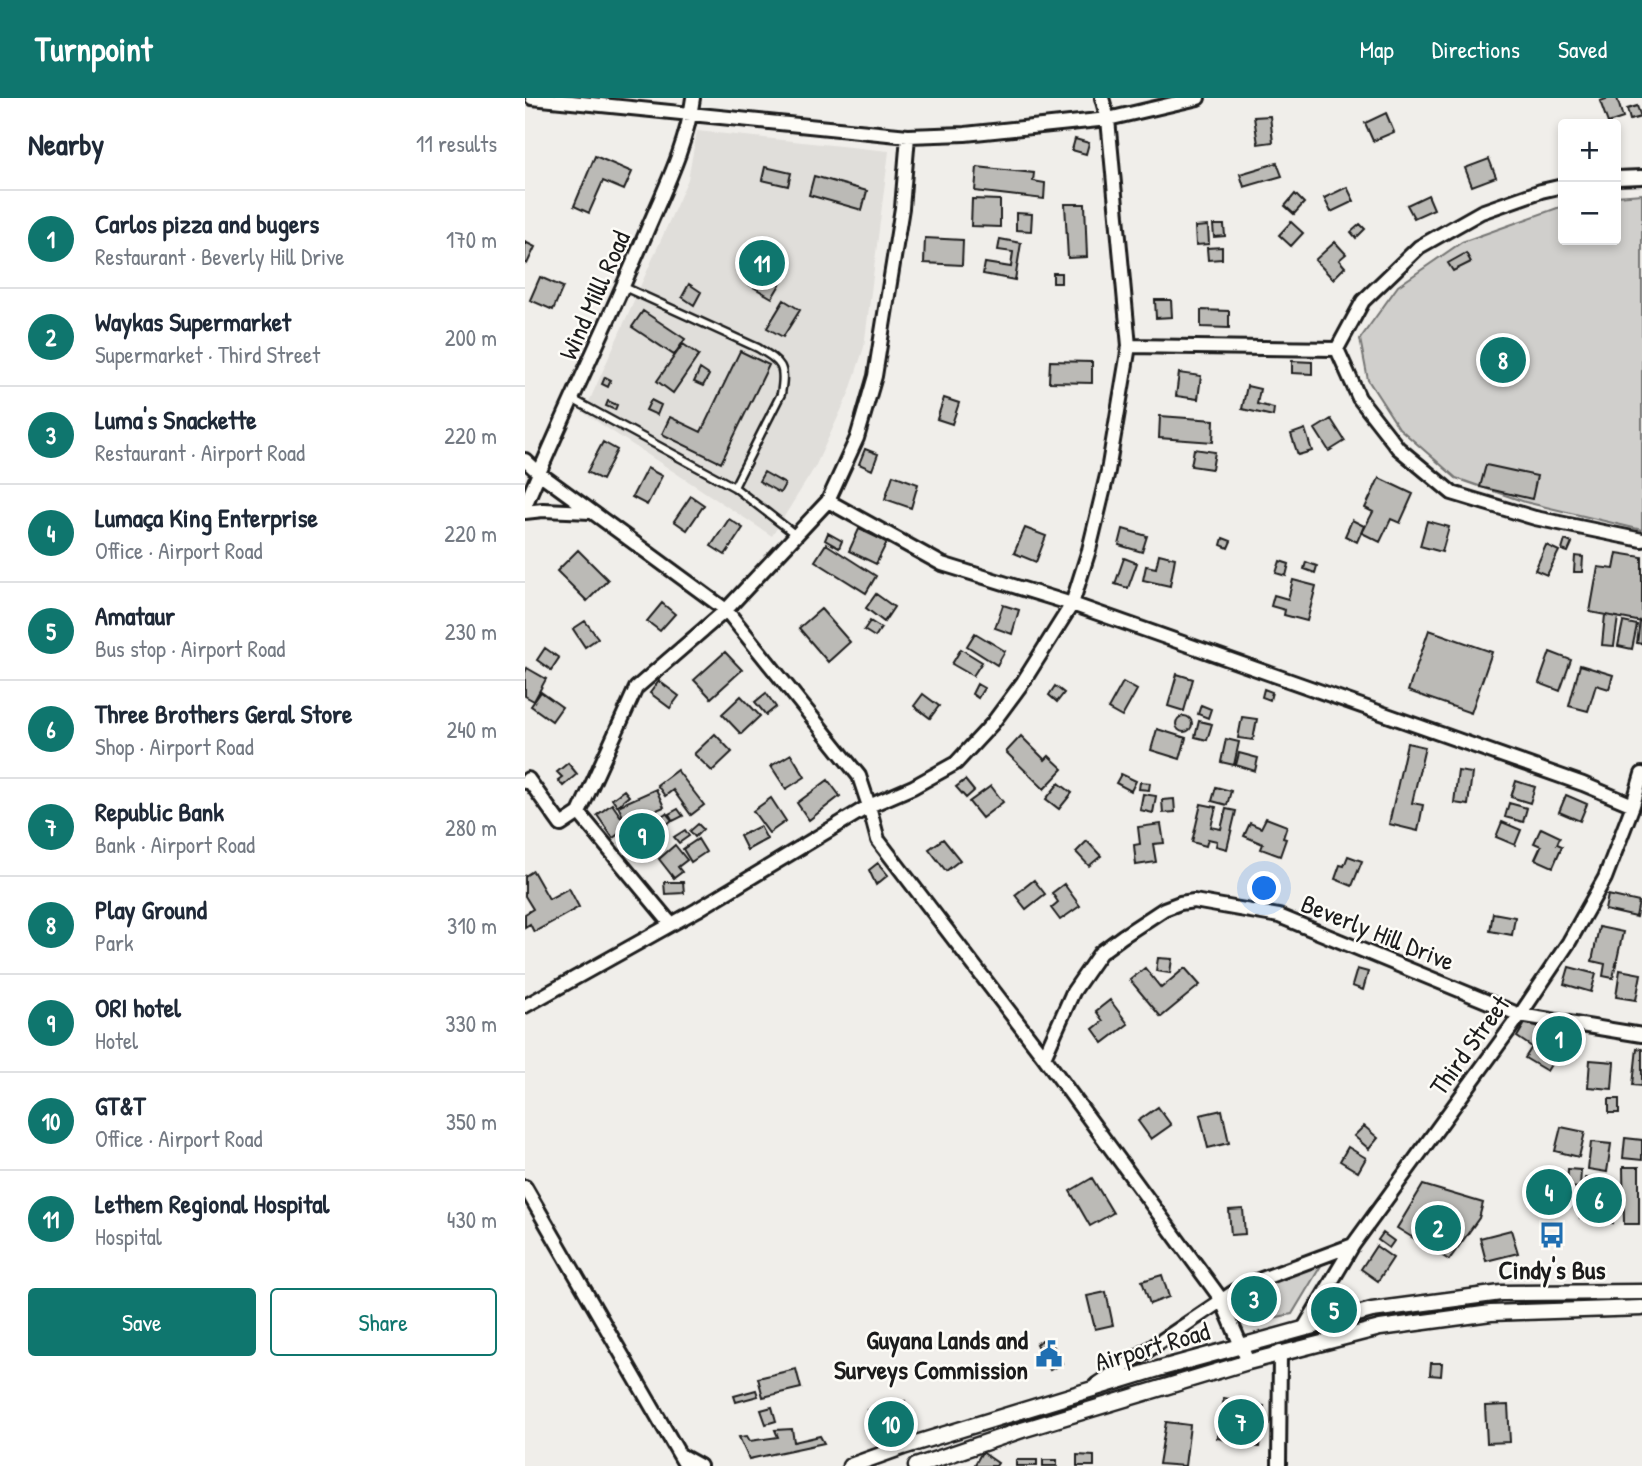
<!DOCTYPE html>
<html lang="en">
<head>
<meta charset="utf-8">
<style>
	body { margin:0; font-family:"Patrick Hand",sans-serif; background:#f2f2f3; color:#1f2937 }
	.controls { position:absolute; right:21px; top:21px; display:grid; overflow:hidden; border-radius:7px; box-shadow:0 4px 10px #0003 }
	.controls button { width:63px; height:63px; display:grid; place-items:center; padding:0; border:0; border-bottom:2px solid #e0e1e3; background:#fff; color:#1f2937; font:35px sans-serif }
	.you { position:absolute; left:740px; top:791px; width:24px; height:24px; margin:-18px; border:5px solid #fff; border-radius:50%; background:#1a73e8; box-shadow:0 0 0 10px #1a73e833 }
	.badge { display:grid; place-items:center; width:46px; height:46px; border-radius:50%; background:#0f766e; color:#fff; font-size:23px; font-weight:700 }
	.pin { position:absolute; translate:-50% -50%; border:4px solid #fff; box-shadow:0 2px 7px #0006 }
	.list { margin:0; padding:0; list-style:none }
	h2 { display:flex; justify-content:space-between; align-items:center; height:91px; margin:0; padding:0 28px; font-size:30px }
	h2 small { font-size:23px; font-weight:400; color:#747a83 }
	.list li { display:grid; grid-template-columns:46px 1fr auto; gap:21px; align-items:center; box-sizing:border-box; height:98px; padding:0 28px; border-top:2px solid #e0e1e3 }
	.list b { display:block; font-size:26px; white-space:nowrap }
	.list p { margin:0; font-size:23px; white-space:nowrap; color:#747a83 }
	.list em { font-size:23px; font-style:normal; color:#747a83 }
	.actions { display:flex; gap:14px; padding:21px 28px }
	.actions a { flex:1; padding:16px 0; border:2px solid #0f766e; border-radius:7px; text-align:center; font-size:24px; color:#0f766e }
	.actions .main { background:#0f766e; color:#fff }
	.map { position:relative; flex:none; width:1117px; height:1368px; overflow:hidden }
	header { display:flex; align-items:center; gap:42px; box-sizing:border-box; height:98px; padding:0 35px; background:#0f766e; color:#fff }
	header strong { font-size:33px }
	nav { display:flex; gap:38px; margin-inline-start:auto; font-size:24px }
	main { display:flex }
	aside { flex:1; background:#fff }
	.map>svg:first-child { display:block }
	.built { fill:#e0deda }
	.green { fill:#d0cfcc; stroke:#767674; stroke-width:2 }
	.building { fill:#bbbab6; stroke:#1c1c1c; stroke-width:2 }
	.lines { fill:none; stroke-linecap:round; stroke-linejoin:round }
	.service-casing { stroke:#1c1c1c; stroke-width:11 }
	.minor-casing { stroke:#1c1c1c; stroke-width:18 }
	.tertiary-casing { stroke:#1c1c1c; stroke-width:19 }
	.service { stroke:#fdfcf7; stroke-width:6 }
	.minor { stroke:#fdfcf7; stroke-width:12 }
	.tertiary { stroke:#fdfcf7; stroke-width:14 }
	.labels { text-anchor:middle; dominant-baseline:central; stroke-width:5; stroke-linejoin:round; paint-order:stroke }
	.street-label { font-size:26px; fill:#1c1c1c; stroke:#fdfcf7 }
	.poi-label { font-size:26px; font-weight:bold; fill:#1c1c1c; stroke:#fdfcf7 }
</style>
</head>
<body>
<header>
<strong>Turnpoint</strong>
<nav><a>Map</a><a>Directions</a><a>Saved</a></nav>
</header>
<main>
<aside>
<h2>Nearby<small>11 results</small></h2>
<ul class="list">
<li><span class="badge">1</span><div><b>Carlos pizza and bugers</b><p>Restaurant · Beverly Hill Drive</p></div><em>170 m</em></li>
<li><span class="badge">2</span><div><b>Waykas Supermarket</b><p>Supermarket · Third Street</p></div><em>200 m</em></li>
<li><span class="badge">3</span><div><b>Luma's Snackette</b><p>Restaurant · Airport Road</p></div><em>220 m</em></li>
<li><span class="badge">4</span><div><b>Lumaça King Enterprise</b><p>Office · Airport Road</p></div><em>220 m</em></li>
<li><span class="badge">5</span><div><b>Amataur</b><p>Bus stop · Airport Road</p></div><em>230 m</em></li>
<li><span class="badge">6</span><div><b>Three Brothers Geral Store</b><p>Shop · Airport Road</p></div><em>240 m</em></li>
<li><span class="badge">7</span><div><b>Republic Bank</b><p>Bank · Airport Road</p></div><em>280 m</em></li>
<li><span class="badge">8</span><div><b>Play Ground</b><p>Park</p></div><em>310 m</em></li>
<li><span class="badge">9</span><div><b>ORI hotel</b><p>Hotel</p></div><em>330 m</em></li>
<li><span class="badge">10</span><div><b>GT&amp;T</b><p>Office · Airport Road</p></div><em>350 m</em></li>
<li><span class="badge">11</span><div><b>Lethem Regional Hospital</b><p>Hospital</p></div><em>430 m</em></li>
</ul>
<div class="actions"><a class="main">Save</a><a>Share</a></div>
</aside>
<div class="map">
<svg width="1117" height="1368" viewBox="0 0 1117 1368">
	<rect width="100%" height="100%" fill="#f0eeea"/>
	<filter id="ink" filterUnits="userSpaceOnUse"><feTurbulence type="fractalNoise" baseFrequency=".0143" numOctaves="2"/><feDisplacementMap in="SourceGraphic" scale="14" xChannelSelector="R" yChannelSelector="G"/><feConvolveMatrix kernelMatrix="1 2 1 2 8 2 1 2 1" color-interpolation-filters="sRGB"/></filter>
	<g filter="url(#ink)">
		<!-- built -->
		<path class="built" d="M172 33 364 53 339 249 325 293 290 369 247 438 59 315 163 81Z"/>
		<!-- green -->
		<path class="green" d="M1117 96V432L1000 404 931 380 874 330 843 282 835 241 873 188 937 144 1038 108V142H1091V98Z
			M797 1166 767 1216 727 1224 712 1195 722 1190Z"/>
		<!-- building -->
		<path class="building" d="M1084 0H1092L1098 20 1083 25 1075 3Z
			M1112 8 1116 19 1105 22 1102 11Z
			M861 15 869 34 848 43 840 25Z
			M745 18 748 44 733 46 729 19Z
			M550 41 564 45 561 56 547 52Z
			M70 58 107 74 99 92 78 83 64 115 49 108Z
			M964 61 971 79 947 88 940 70Z
			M752 65 757 78 719 89 715 76Z
			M240 69 266 75 263 88 237 82Z
			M452 69 509 75 508 83 520 85 519 101 450 93Z
			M289 78 342 93 337 112 284 97Z
			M822 89 829 103 806 114 799 100Z
			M770 96 779 105 769 116 760 108Z
			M903 97 909 111 889 120 882 107Z
			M447 101 475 102V129L446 128Z
			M540 106H560L562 159 543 160Z
			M491 115 507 116 506 133 491 132Z
			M766 124 778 135 766 148 754 137Z
			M835 126 840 131 831 140 826 134Z
			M688 127H699L700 138 689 139Z
			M683 128 684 146 671 147 670 129Z
			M400 140 438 142 437 167 399 165Z
			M475 141 496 145 490 182 458 176 460 165 486 169 488 154 473 152Z
			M0 144 10 149 2 166 0 165Z
			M810 144 821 156 814 162 820 169 808 181 790 162Z
			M697 149V161L683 162 682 150Z
			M941 155 946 164 928 173 923 165Z
			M243 174 257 183 247 200 223 186 230 175 239 180Z
			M528 175H536V185H528Z
			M15 179 38 189 28 212 5 202Z
			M164 186 176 194 169 207 157 199Z
			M259 202 275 212 258 239 242 230Z
			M630 202H646L647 219 631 220Z
			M676 212 704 213V230L676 229Z
			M118 213 160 241 149 257 107 229Z
			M158 246 174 257 148 295 132 283Z
			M215 253 244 267 196 365 137 336 145 319 176 334Z
			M525 263 567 264V285L524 284Z
			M767 263 787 264V276L767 275Z
			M175 271 184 277 178 288 169 284Z
			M654 275 676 278 673 301 651 298Z
			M80 279 86 282 83 289 77 286Z
			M722 288 735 291 732 306 749 310 748 318 717 311Z
			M419 300 434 305 427 326 412 321Z
			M126 302 136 307 132 317 121 312Z
			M83 303 92 307 90 312 81 308Z
			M635 318 689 322 688 344 634 340Z
			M806 321 820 343 804 353 790 331Z
			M780 331 787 353 773 357 766 336Z
			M78 344 92 352 77 382 62 374Z
			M340 351 353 356 347 372 334 366Z
			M669 351 690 354 687 371 666 368Z
			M961 367 1012 378 1007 401 955 389Z
			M122 370 137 378 122 407 107 399Z
			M239 374 260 386 255 395 234 383Z
			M368 377 393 386 386 410 360 401Z
			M854 380 888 396 875 425 866 421 855 444 837 435 848 414 840 410Z
			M166 398 179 407 162 432 149 423Z
			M204 421 218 430 200 457 186 448Z
			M827 422 839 428 832 444 820 438Z
			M902 423 924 429 917 454 895 448Z
			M500 430 521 438 511 464 489 455Z
			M334 431 362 444 351 466 324 453Z
			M598 431 622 438 617 454 594 447Z
			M303 435 317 443 314 450 300 442Z
			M698 440 706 443 703 450 696 447Z
			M1040 442 1047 445 1043 454 1037 452Z
			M301 446 351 478 341 495 290 463Z
			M1021 447 1034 453 1022 477 1010 472Z
			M53 452 83 482 62 503 32 473Z
			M1092 455 1117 459V524L1065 514 1073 469 1089 471Z
			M634 456 650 460 645 488 618 482 621 468 631 470Z
			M1050 458 1058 459 1057 474H1049Z
			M599 460 612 465 603 490 590 486Z
			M755 463 764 466 761 478 751 475Z
			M781 464 792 468 790 475 779 471Z
			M768 482 791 488 782 523 759 517 760 512 746 508 749 497 763 501Z
			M351 496 369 509 359 524 341 510Z
			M137 505 150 516 135 533 122 523Z
			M478 507 494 512 487 536 470 530Z
			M296 511 325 544 303 564 274 530Z
			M1080 517 1093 519 1089 548 1077 547Z
			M60 523 73 540 60 549 48 531Z
			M345 523 356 530 350 539 339 532Z
			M1115 523 1117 524V546L1112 545Z
			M1098 524 1112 527 1107 551 1093 548Z
			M904 532 967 554 946 615 883 593Z
			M450 535 480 553 472 567 442 548Z
			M20 550 34 560 26 572 12 562Z
			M436 551 457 564 448 578 427 566Z
			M200 554 217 572 186 600 169 582Z
			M1025 554 1046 562 1035 593 1014 585Z
			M1055 567 1088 577 1084 591 1071 587 1063 613 1044 608Z
			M2 570 21 581 9 603 0 598V575Z
			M652 576 668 581 659 613 643 608Z
			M134 583 154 598 145 610 125 595Z
			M598 584 612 592 597 619 583 611Z
			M452 586 459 590 453 600 447 596Z
			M530 588 539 595 532 604 524 597Z
			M739 591 747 594 745 602 737 599Z
			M16 594 37 609 27 623 6 608Z
			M241 595 251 609 241 617 230 604Z
			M398 596 414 608 405 620 389 608Z
			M216 598 235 618 216 636 197 616Z
			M676 607 686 611 683 620 673 616Z
			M651 626a8 8 0 1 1 16 0a8 8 0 1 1-16 0Z
			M717 619 732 621 728 642 713 640Z
			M674 623 687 626 682 642 670 639Z
			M632 631 661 640 655 661 626 652Z
			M190 636 207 654 187 673 169 656Z
			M496 638 520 662 524 658 538 671 519 691 481 654Z
			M701 641 714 644 709 667 696 664Z
			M882 645 900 649 887 705 898 707 893 733 864 726Z
			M714 655 733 660 730 673 711 667Z
			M266 656 280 679 261 691 246 668Z
			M43 665 52 676 38 688 33 682 37 679 32 674Z
			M152 672 179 707 166 717 148 692 140 698 132 687Z
			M933 673 947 675 943 707 929 705Z
			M596 676 611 683 606 693 591 685Z
			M303 682 315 698 284 722 272 705Z
			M440 682 449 693 441 700 431 689Z
			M991 683 1010 689 1005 705 986 699Z
			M615 684 625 685 624 692 614 691Z
			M534 685 547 695 534 711 521 701Z
			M466 688 478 704 457 720 444 704Z
			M691 689 706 693 702 707 687 703Z
			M131 691 139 709 101 725 93 708Z
			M99 692 104 698 92 708 87 701Z
			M618 696 631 698 628 715 615 712Z
			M1041 697 1062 706 1055 723 1034 714Z
			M246 700 261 723 244 735 228 713Z
			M649 701 650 714 638 715 637 702Z
			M984 705 1002 710 998 724 980 719Z
			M87 706 103 729 88 740 72 717Z
			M676 706 691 709 686 729 696 731 701 711 711 713 702 751 691 748 692 743 683 741 681 748 667 744Z
			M153 711 158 718 148 723 144 716Z
			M141 715 147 722 140 728 134 720Z
			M131 719 136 728 125 734 120 725Z
			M741 720 762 728 758 740 761 741 755 758 736 751 738 746 719 738 725 725 736 730Z
			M977 724 996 732 990 747 971 739Z
			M173 726 178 731 170 739 165 733Z
			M636 726 639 745 628 746 631 764 611 767 609 747 615 746 613 729Z
			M235 728 242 741 222 752 215 738Z
			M119 729 127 740 117 747 109 736Z
			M1016 730 1035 739 1032 746 1037 748 1028 769 1010 761 1016 748 1009 745Z
			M160 732 164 738 154 745 149 739Z
			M173 741 181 754 166 764 158 751Z
			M418 741 435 762 421 773 404 751Z
			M562 743 576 758 564 768 551 754Z
			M111 744 112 751H102L101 745Z
			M150 747 162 762 153 769 157 774 149 780 134 761Z
			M823 758 837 763 827 788 810 781 815 767 819 768Z
			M353 765 363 777 351 787 344 772Z
			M8 773 24 801 44 790 54 809 9 834 5 826 0 829V816L8 811 0 798V778Z
			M509 782 520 796 501 811 490 797Z
			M139 784H158L159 795 140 796Z
			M539 786 555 808 535 822 526 810 533 804 527 795Z
			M1083 797 1114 804 1111 819 1080 812Z
			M968 815 990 819 987 837 965 833Z
			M1074 829 1098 834 1088 880 1078 878 1080 866 1067 863Z
			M633 860 647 861 645 875 631 873Z
			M1044 869 1071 876 1066 894 1039 886Z
			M620 870 636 890 660 870 675 887 636 919 605 882Z
			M832 871 843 874 838 892 827 888Z
			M1095 872 1116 876 1111 902 1091 899Z
			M585 902 603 926 578 945 568 931 578 923 571 913Z
			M1002 922 1039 945 1022 973 1000 960 1007 949 992 939Z
			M1112 950 1117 951V988L1108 987Z
			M1065 962 1089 964 1087 991 1063 989Z
			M1084 1001H1094V1015H1084Z
			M633 1009 646 1027 626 1041 613 1023Z
			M697 1012 704 1045 683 1050 675 1017Z
			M839 1028 853 1040 844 1051 829 1038Z
			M1036 1029 1060 1034 1054 1059 1030 1053Z
			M1100 1040 1117 1042V1062L1098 1060Z
			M1066 1044 1086 1046 1082 1074 1063 1071Z
			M823 1049 841 1060 833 1074 815 1063Z
			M1098 1069H1114V1126H1099Z
			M1043 1071 1056 1072 1055 1090 1042 1089Z
			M1018 1076 1037 1081 1031 1112 1011 1107Z
			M567 1080 588 1115 565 1128 545 1093Z
			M1060 1080 1093 1084 1088 1125 1055 1120Z
			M898 1087 958 1105 954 1120 924 1162 872 1130Z
			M718 1111 720 1136 706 1137 704 1112Z
			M986 1132 993 1155 961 1163 955 1140Z
			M858 1135 869 1143 864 1150 853 1142Z
			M851 1148 868 1160 853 1183 836 1171Z
			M637 1177 644 1199 625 1206 617 1183Z
			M731 1191 739 1204 726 1212 718 1199Z
			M581 1194 588 1227 570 1231 562 1198Z
			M520 1241 522 1245 526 1243 537 1265 525 1272 511 1246Z
			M906 1265H917L916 1278 905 1277Z
			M271 1271 276 1290 238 1299 233 1280Z
			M231 1292 233 1298 211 1304 209 1298Z
			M699 1300 739 1308 734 1349 692 1340Z
			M380 1303 384 1329 351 1337 343 1312Z
			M983 1307 985 1344 962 1345 960 1308Z
			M247 1309 251 1323 241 1326 236 1312Z
			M641 1324 665 1327 660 1368 634 1366Z
			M267 1331 269 1344 295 1338 299 1345 224 1361 214 1339 222 1338 225 1343 253 1339 250 1332Z
			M457 1354 473 1365 471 1368H449Z
			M552 1357 569 1358V1368H552Z
			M491 1362H512V1368H491Z
			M518 1362H532V1368H518Z"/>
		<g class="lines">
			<!-- service casing -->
			<g class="service-casing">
				<path id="service" d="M99 189 233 250C257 265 261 267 256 296L209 389
					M47 301 209 389 271 437"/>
			</g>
			<!-- minor casing -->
			<g class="minor-casing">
				<path id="minor" d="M7 0 383 38 440 36 583 21 673 0
					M577 0 583 21 604 248 583 373 564 452 547 506 498 584 467 626 431 665 388 689 344 708 353 742 519 959 696 1201 723 1264
					M1091 80 1117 79
					M604 248 812 251 838 203 894 149 956 114 1016 93 1038 88
					M812 251 834 300 873 350 927 395 1010 420 1117 442
					M0 362 14 375 201 512 111 590 54 715 146 826
					M303 403 417 466 547 506 1058 686 1108 707
					M0 408C39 314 84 224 123 130 141 88 162 46 168 0
					M0 414 18 412 66 414
					M0 684 3 681 36 727 54 715
					M0 908 172 812 344 708 334 678 201 512 303 403 332 340 350 278 377 110 383 38
					M519 959 548 894 575 855 598 838 639 811 655 805 669 803 754 818 995 917 1117 937
					M0 1089 161 1368
					M779 1230 828 1147 995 917 1044 844 1080 780 1108 707 1117 676
					M571 1287 718 1188 828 1147
					M155 1357 175 1368
					M754 1368 755 1254"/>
			</g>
			<!-- tertiary casing -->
			<g class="tertiary-casing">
				<path id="tertiary" d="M325 1368 378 1349 633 1271 847 1212 976 1195 1117 1194
					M391 1368 497 1332 723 1264 855 1230 966 1215 1117 1210"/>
			</g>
			<!-- service -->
			<use href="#service" class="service"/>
			<!-- minor -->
			<use href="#minor" class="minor"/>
			<!-- tertiary -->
			<use href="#tertiary" class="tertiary"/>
		</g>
	</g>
	<!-- icons -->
	<defs>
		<g id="bus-bare" transform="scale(2.1)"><path d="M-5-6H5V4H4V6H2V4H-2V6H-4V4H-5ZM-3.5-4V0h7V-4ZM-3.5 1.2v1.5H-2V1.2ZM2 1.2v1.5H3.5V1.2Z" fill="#1f6fb2" stroke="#fdfcf7" stroke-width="2.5" paint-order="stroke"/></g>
		<g id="civic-bare" transform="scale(2.1)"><path d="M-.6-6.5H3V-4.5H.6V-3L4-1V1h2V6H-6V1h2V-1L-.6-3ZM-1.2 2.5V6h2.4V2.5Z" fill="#1f6fb2" stroke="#fdfcf7" stroke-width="2.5" paint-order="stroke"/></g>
	</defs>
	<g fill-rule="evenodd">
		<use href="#bus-bare" x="1027" y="1137"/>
		<use href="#civic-bare" x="524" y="1256"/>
	</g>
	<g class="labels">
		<!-- street labels -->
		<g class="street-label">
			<text transform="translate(69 197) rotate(-66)">Wind Milll Road</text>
			<text transform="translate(853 834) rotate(22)">Beverly Hill Drive</text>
			<text transform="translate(944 947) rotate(-54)">Third Street</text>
			<text transform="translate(627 1248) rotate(-16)">Airport Road</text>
		</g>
		<!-- poi labels -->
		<g class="poi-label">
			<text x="1027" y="1171">Cindy's Bus</text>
			<text x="503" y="1241" text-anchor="end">Guyana Lands and<tspan x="503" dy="30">Surveys Commission</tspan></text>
		</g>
	</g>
</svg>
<div class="controls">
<button>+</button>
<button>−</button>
</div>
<div class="you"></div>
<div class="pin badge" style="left:1034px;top:941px">1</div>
<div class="pin badge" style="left:913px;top:1130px">2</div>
<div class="pin badge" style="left:729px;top:1201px">3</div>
<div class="pin badge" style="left:1024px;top:1094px">4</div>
<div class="pin badge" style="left:809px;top:1212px">5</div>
<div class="pin badge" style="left:1074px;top:1102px">6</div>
<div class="pin badge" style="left:716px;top:1324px">7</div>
<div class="pin badge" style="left:978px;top:262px">8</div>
<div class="pin badge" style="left:117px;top:738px">9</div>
<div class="pin badge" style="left:366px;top:1326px">10</div>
<div class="pin badge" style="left:237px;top:165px">11</div>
</div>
</main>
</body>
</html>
